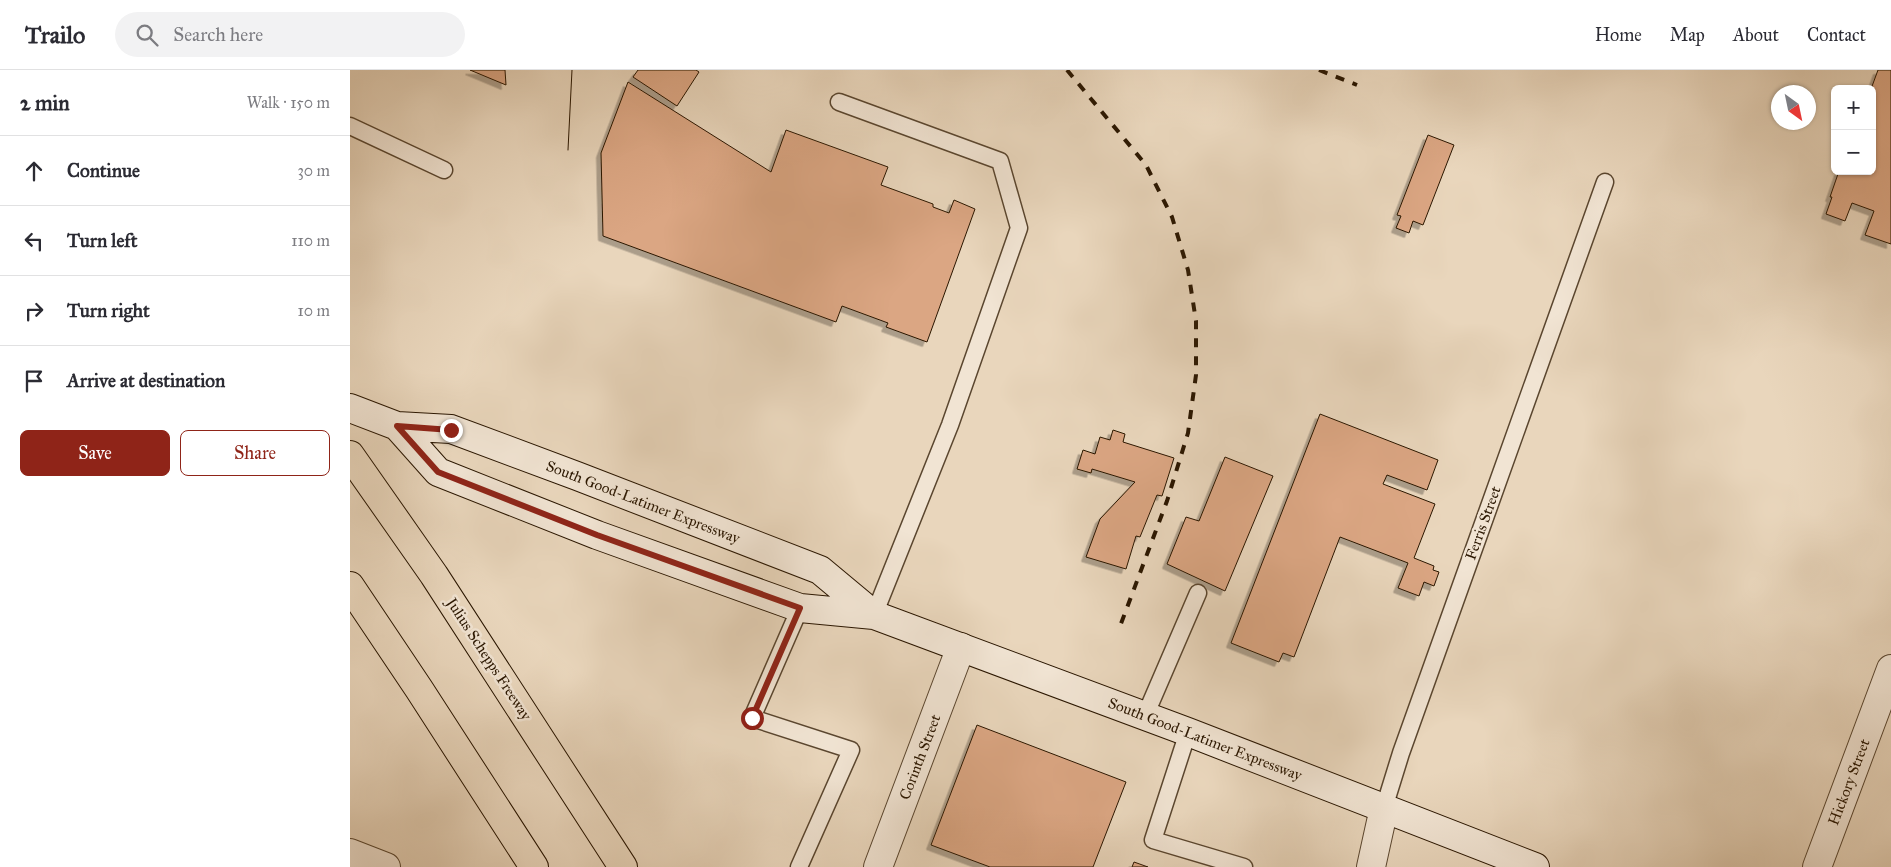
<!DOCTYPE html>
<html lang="en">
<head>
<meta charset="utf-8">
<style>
	body { margin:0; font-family:"IM FELL Great Primer",serif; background:#f2f2f3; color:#2b2b33 }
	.controls { position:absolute; right:15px; top:15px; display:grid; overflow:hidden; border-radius:8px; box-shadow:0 1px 4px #0004 }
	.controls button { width:45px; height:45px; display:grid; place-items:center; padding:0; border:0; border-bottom:1px solid #e1e1e2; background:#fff; color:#2b2b33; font:25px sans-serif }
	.compass { position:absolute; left:1421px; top:15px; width:45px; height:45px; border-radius:50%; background:#fff; box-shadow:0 1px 4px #0004; rotate:147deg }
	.stop { position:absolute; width:15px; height:15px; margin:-11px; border:4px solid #8f2418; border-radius:50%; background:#fff }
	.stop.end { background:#8f2418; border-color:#fff; box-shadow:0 1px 5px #0008 }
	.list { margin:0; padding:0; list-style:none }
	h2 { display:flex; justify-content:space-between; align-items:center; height:65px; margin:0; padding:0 20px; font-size:21px }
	h2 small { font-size:16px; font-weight:400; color:#7c7c81 }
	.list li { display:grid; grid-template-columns:32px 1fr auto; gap:15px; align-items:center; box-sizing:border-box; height:70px; padding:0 20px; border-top:1px solid #e1e1e2 }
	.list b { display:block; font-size:19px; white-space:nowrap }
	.list em { font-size:16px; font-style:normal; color:#7c7c81 }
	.actions { display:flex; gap:10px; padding:15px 20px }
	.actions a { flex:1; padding:11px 0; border:1px solid #8f2418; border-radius:8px; text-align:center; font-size:18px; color:#8f2418 }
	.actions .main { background:#8f2418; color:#fff }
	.icon { flex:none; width:28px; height:28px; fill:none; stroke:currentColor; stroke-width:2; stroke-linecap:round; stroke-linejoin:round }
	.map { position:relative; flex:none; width:1541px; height:797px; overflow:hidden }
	header { display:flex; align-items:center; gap:30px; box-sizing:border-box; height:70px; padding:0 25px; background:#fff; border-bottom:1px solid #e1e1e2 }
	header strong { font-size:24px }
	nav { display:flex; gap:28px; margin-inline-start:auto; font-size:18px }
	.search { width:350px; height:45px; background:#f2f2f3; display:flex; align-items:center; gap:12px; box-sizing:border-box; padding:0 18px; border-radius:28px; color:#7c7c81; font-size:19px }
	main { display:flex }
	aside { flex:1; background:#fff }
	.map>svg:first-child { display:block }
	.building { fill:#dba683; stroke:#2a1600; filter:url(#shadow) }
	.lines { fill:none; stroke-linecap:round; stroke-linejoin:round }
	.service-casing { stroke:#5a462f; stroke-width:19 }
	.minor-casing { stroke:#5a462f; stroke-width:30 }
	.secondary-casing { stroke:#2a1600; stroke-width:30 }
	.motorway-casing { stroke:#2a1600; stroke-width:30 }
	.service { stroke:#f1e4d3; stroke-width:16 }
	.minor { stroke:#f1e4d3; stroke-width:28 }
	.secondary { stroke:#f1e4d3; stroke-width:28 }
	.motorway { stroke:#e9d6bc; stroke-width:28 }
	.tram { stroke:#2a1600; stroke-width:1 }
	.rail { stroke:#2a1600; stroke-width:4; stroke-dasharray:9 9; stroke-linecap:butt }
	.route { stroke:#8f2418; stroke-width:6 }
	.labels { text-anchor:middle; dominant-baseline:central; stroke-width:5; stroke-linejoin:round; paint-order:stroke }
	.street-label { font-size:15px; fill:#2a1600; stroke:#f1e4d3 }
</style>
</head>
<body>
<header>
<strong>Trailo</strong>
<div class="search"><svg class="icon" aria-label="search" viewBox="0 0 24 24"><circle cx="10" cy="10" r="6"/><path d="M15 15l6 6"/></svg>Search here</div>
<nav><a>Home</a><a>Map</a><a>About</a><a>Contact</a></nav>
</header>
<main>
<aside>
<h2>2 min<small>Walk · 150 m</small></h2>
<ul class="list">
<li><svg class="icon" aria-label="ahead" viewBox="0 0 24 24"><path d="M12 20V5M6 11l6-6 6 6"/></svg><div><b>Continue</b></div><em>30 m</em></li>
<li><svg class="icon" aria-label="left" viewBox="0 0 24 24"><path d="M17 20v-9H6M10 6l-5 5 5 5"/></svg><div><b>Turn left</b></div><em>110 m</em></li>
<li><svg class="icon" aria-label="right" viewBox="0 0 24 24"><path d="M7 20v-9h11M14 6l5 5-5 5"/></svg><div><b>Turn right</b></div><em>10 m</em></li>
<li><svg class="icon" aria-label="arrive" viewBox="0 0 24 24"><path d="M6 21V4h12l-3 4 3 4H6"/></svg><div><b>Arrive at destination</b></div></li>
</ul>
<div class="actions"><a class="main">Save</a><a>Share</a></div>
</aside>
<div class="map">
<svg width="1541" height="797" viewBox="0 0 1541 797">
	<defs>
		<filter id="shadow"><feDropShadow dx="-4.5" dy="4.5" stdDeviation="0" flood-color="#0004"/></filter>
	</defs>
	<rect width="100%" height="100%" fill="#e9d6bc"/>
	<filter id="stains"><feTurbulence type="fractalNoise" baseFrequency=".004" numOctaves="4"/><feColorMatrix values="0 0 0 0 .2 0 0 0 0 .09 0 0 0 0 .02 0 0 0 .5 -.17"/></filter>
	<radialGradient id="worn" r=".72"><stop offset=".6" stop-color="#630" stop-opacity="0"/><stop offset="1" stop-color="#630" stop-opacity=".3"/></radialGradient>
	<!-- building -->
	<path class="building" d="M120 0H155L156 15Z
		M288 0H346L349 2 327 36 283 7Z
		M1528 0H1541V174L1515 165 1524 141 1502 133 1495 151 1476 144 1482 127H1480L1489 101H1522V19H1521Z
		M278 12 421 102 436 60 538 97 531 115 583 134V137L599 143 604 130 625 139 577 272 536 257 538 253 492 236 486 252 253 166 251 83Z
		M1078 65 1104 75 1073 155 1063 151 1059 163 1046 158 1051 146 1047 145Z
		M970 344 1088 390 1077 420 1037 405 1033 414 1085 434 1064 488 1084 496 1083 500 1089 502 1084 516 1074 512 1069 526 1048 518 1058 493 990 467 944 587 933 583 929 592 881 573Z
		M763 360 775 364 773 372 824 388 812 426 807 425 790 467 786 466 776 499 736 487 750 449 785 412 742 399 741 403 727 399 733 380 745 384 750 367 760 370Z
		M875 387 923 406 875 521 817 494 836 447 849 451Z
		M627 655 776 712 743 797H640L581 775Z
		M784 792 798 797H782Z"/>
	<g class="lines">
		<!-- service casing -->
		<g class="service-casing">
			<path id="service" d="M489 32 650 91 669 158 600 355 524 545
				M0 56 94 100
				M795 646 848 523
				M838 662 803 770 894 797
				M1034 738 1051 683 1255 112
				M449 797 501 680 402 648 450 538"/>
		</g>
		<!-- minor casing -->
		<g class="minor-casing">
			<path id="minor" d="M0 783 36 797
				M528 797 611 577
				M1021 797 1034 738
				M1467 797 1541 599"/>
		</g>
		<!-- secondary casing -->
		<g class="secondary-casing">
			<path id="secondary" d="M0 338 47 356 101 359 227 406 470 500 524 545
				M47 356 88 402 247 465 450 538 524 545 838 662 1185 797"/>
		</g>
		<!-- motorway casing -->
		<g class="motorway-casing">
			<path id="motorway" d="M0 385 84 505 273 797
				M0 516 69 619 184 797"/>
		</g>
		<!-- service -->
		<use href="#service" class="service"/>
		<!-- minor -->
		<use href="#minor" class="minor"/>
		<!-- secondary -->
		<use href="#secondary" class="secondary"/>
		<!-- motorway -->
		<use href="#motorway" class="motorway"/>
		<!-- tram -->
		<path class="tram" d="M218 80 222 0"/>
		<!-- rail -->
		<path class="rail" d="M717 0 796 95 822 147 838 200 846 251V305L838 363 817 431 769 559
			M969 0 1007 15"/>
	</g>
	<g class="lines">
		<!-- route -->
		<path class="route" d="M101 360 47 356 88 402 247 465 450 538 402 648"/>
	</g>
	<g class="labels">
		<!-- street labels -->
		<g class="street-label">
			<text transform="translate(293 432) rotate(21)">South Good-Latimer Expressway</text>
			<text transform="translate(1133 453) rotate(-70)">Ferris Street</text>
			<text transform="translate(139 589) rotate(57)">Julius Schepps Freeway</text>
			<text transform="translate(855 669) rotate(21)">South Good-Latimer Expressway</text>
			<text transform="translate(570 687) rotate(-69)">Corinth Street</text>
			<text transform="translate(1499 712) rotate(-69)">Hickory Street</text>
		</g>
	</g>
	<rect width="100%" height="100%" filter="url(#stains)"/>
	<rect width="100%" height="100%" fill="url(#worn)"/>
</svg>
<div class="controls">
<button>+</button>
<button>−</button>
</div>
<svg class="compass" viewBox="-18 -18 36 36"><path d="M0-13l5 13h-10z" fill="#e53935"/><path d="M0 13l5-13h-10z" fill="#7c7c81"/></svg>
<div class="stop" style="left:402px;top:648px"></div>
<div class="stop end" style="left:101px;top:360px"></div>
</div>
</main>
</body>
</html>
